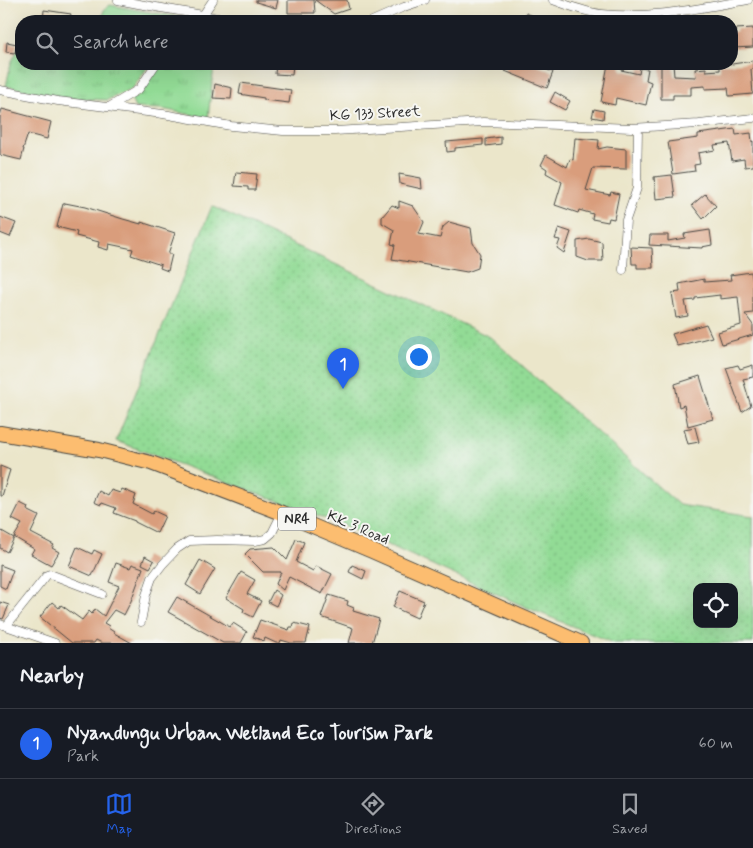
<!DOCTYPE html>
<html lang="en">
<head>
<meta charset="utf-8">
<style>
	body { margin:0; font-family:Mynerve,sans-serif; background:#20242c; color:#f1f3f6 }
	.controls { position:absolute; right:15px; bottom:15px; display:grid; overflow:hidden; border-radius:10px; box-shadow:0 5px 20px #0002 }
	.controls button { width:45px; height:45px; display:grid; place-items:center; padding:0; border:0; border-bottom:1px solid #363941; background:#171b24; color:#f1f3f6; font:25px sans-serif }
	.you { position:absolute; left:418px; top:356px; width:18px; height:18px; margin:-12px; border:4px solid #fff; border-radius:50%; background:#1a73e8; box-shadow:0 0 0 8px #1a73e833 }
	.badge { display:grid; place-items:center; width:32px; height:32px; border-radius:50%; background:#2563eb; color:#fff; font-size:16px; font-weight:700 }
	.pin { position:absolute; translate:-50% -41px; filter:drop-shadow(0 1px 2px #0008) }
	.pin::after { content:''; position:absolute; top:26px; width:18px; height:15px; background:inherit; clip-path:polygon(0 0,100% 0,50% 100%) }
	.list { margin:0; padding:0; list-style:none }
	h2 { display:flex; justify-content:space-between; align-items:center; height:65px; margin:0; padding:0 20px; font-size:21px }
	h2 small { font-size:16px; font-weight:400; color:#9ea1a6 }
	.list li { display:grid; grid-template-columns:32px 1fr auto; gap:15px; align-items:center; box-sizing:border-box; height:70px; padding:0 20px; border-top:1px solid #363941 }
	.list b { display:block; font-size:19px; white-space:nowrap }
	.list p { margin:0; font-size:16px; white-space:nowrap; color:#9ea1a6 }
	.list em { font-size:16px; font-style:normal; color:#9ea1a6 }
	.icon { flex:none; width:28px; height:28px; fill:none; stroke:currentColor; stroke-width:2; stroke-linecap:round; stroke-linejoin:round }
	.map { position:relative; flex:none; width:753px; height:643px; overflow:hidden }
	.search { position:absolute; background:#171b24; box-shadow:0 5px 20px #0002; left:15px; right:15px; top:15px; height:55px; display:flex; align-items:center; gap:12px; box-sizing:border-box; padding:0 18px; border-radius:20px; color:#9ea1a6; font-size:19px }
	.sheet { height:135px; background:#171b24 }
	nav { display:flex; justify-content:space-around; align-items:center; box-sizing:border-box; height:70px; border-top:1px solid #363941; background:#171b24; font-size:14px; color:#9ea1a6 }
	nav a { display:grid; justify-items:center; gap:2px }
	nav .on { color:#2563eb }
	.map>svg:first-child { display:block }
	.grass { fill:url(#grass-tufts); stroke:#5e8360 }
	.park { fill:url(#park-dots); stroke:#5e8360; fill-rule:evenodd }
	.building { fill:#d99d7b }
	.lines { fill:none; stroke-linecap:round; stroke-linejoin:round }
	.street-casing { stroke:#484743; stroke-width:9 }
	.highway-casing { stroke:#484743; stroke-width:16 }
	.street { stroke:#fff; stroke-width:8 }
	.highway { stroke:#fcbd6f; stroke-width:14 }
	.labels { text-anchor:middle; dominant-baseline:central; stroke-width:4; stroke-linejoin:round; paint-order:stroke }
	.shield { fill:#f6f6f2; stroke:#686867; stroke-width:1 }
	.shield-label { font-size:14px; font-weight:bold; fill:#2b2b2b }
	.street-label { font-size:15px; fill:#2b2b2b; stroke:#f6f6f2 }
</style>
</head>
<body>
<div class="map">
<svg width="753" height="643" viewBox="0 0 753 643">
	<defs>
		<pattern id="grass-tufts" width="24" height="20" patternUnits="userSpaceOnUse" patternTransform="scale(1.25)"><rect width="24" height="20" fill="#92db95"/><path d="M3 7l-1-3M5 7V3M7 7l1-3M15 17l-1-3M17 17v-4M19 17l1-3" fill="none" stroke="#7ebc81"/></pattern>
		<pattern id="park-dots" width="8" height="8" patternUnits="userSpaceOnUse" patternTransform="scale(1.25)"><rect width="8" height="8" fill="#92db95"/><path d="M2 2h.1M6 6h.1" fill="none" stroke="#7ebc81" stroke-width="1.8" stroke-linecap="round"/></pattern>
	</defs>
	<rect width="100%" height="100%" fill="#f6f6f2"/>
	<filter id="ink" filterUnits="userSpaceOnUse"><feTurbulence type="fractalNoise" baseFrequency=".02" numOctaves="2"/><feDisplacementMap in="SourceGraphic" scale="10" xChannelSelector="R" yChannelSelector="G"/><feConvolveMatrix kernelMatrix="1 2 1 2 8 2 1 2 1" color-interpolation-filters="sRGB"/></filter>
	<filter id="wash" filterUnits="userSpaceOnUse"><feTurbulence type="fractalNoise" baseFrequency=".0096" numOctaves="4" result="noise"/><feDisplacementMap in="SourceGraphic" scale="20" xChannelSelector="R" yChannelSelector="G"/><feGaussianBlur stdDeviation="1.12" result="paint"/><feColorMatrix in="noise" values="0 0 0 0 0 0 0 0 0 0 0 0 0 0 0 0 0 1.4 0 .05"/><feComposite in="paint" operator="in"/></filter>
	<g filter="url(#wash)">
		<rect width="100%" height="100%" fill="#ebe6ca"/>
		<!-- grass -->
		<path class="grass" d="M110 5 183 18 187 21H101L104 10Z
			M21 44V64H150L132 89 107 100 64 98 6 86 11 63Z
			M162 64H203L214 66 208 118 162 109 135 108 131 99 138 96 153 74Z"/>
		<!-- park -->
		<path class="park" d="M212 206 490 337 679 505 753 516V643H613L528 608 346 526 116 441ZM697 587H734V624H697Z"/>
		<g id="blocks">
			<!-- building -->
			<path class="building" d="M256 0H278L276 8 256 2Z
				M288 0H314L315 13H288Z
				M315 0H347L349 9 334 14Z
				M44 10 71 14 69 21H43Z
				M526 13 546 21H523Z
				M753 28V47L732 48V32H737L736 29Z
				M7 42 17 44 15 53 6 52Z
				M753 61V68L751 69 753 94 729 96 728 88 705 89V86L691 87V95H673V99H661V64H673L674 76 696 77 695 69 706 68V71L720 70V64H732Z
				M276 64H293L292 75 275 74Z
				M508 64H533L553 72 547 88 505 71Z
				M608 64H622L620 68 622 69 621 70 639 74 640 68 648 69 646 80 651 82 646 105 616 98 615 105 601 102Z
				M241 83 291 90 289 103 264 100V98L239 94Z
				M215 84 232 88 231 99 213 98Z
				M555 92 570 101 565 110 550 102Z
				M2 109 51 122 47 139 28 134 23 149H24L21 160 0 155V117Z
				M594 109 604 111 603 119 592 117Z
				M735 129 736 135 751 133 752 142 753 141V166L745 167 744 159 732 161 729 143 714 145 715 150 698 153 700 164 694 165 695 171 673 174 668 142 698 138V134Z
				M501 137V144L486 146V139Z
				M575 138 599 140 598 149 607 147 626 149V169L593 168 586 190 610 195 611 192 619 194 614 219 609 218 608 222 592 219 593 214 579 210 578 213 555 205 562 182 546 173 547 169 541 165 546 155 567 167 570 159 573 160Z
				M483 139V145L455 148V151L447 152 446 142Z
				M236 172 257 174 255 190H248V187L234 186Z
				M399 174 421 178 422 189 400 184Z
				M672 175 675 197 656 199 654 177Z
				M705 194 716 206 703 219 692 205Z
				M399 201 413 206 424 222 419 234 440 238 443 227 449 222 471 228 473 243 480 254 478 268 467 272 392 259 395 245 391 244 394 230 382 223V217L392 205 399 208Z
				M65 203 85 207 123 219 141 224V222L175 233 168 254H172L168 271 160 268 161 265 131 255 133 249 109 244 108 250 98 247 99 242 76 236 77 232 57 227 63 204H65Z
				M0 217 16 223 10 237 0 233Z
				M559 228 571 232 564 253 557 248 560 240 555 239Z
				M710 230 712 245 702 247V248L649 245 650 235H668V241L685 238 684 234Z
				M589 239 602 242 603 261H588L577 257V241Z
				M631 247 652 248 653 268H637V264H632Z
				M751 272 753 282V313L745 314 753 325V335L722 344 718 332 741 325 738 297 720 299V295L695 298V300L685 301 688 316 676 318 672 293 680 292 679 284 704 279V282L731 280 730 275Z
				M706 324 712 337 677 346 672 334Z
				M738 365 740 369 753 365V377L743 379 751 406 742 412 726 368Z
				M700 376 713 419 688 426 684 405 679 407 675 384Z
				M695 427 699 442 688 444 684 429Z
				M0 466 10 470 2 496H0Z
				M122 489 136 495 133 504 152 514 154 511 165 516 157 533 135 522V521L114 513 116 508 102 503 101 505 94 502 99 491 108 496 111 490 120 493Z
				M20 503 28 507 27 510 39 516 31 533 54 545 52 548 59 552 51 565 31 554 34 549 14 537 22 524 12 519Z
				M0 530 14 538 7 552 0 548Z
				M296 539 304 542 296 562 313 571 316 566 332 574 322 594 289 577 283 590 276 584 281 572H263L245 554 250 549 274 547 287 560Z
				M77 547 92 554 94 550 102 554 92 576 69 566Z
				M145 556 154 561 150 568 142 564Z
				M200 560 215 569 200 594 186 585Z
				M116 563 130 568 132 564 143 568 131 601 124 615 114 610 104 623 109 626 108 628 114 632V633L132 643H102L96 640 94 643H72L40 617 52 602 59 608 61 605 82 620 89 611 92 614 95 609 104 616 119 586 109 582Z
				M0 565 13 570 6 589 0 586Z
				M352 565 366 571 363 579 349 572Z
				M241 572 255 580 247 594 261 601 253 617 243 612 244 609 226 598Z
				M274 590 281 595 276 606 268 602Z
				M400 591 424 601 417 618 393 607Z
				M329 595 348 601 347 605 354 608 353 611 379 619 372 643H349L353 628 321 617Z
				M177 597 230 627 233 623 247 632 241 643H223L168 612Z
				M0 602 9 605 3 619 0 618Z
				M260 620 289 630 290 627H293L294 623 310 627 306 643H291L281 640 280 643H276L265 638 264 641 253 637Z"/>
		</g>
	</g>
	<g filter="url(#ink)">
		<use href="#blocks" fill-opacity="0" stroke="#484743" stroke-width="1"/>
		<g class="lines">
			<!-- street casing -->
			<g class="street-casing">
				<path id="street" d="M118 0C155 8 193 12 231 21
					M553 0C569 6 585 12 602 14 651 19 700 8 748 0
					M196 21 203 15 213 0
					M372 21 404 7 425 0
					M0 90 58 101 163 114 231 126 283 131H335L483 122 631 128 699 124 753 118
					M109 107 139 89 156 64
					M623 270 626 220 637 188 638 128
					M141 622 146 595 152 578 162 565 177 549 189 541 217 540 255 541 265 539 272 533 282 513
					M0 624 55 643
					M7 625 47 575 50 574 102 594"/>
			</g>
			<!-- highway casing -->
			<g class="highway-casing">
				<path id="highway" d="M0 433 99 450 151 463 282 513 372 551 581 643"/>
			</g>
			<!-- street -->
			<use href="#street" class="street"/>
			<!-- highway -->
			<use href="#highway" class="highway"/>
		</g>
	</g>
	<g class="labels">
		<!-- shield labels -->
		<rect class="shield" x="278" y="507.5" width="38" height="23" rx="4"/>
		<g class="shield-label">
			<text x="297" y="519">NR4</text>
		</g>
		<!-- street labels -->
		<g class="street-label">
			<text transform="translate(375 114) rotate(-3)">KG 133 Street</text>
			<text transform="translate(358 528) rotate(23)">KK 3 Road</text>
		</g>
	</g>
</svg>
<div class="controls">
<button><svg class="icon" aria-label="locate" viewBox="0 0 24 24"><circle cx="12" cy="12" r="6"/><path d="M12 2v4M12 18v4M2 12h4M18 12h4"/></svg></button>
</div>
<div class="you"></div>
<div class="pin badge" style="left:343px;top:389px">1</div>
<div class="search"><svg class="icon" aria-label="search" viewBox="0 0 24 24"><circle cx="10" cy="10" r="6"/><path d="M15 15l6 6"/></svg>Search here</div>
</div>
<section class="sheet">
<h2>Nearby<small></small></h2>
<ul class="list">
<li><span class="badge">1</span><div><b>Nyandungu Urban Wetland Eco Tourism Park</b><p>Park</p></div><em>60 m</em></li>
</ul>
</section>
<nav>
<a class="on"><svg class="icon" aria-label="map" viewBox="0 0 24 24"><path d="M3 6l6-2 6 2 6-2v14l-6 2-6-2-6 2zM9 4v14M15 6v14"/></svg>Map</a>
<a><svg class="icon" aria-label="directions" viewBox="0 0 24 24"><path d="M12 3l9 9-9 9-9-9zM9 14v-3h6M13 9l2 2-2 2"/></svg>Directions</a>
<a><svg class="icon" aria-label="saved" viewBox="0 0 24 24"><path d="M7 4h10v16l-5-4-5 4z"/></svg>Saved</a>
</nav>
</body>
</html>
